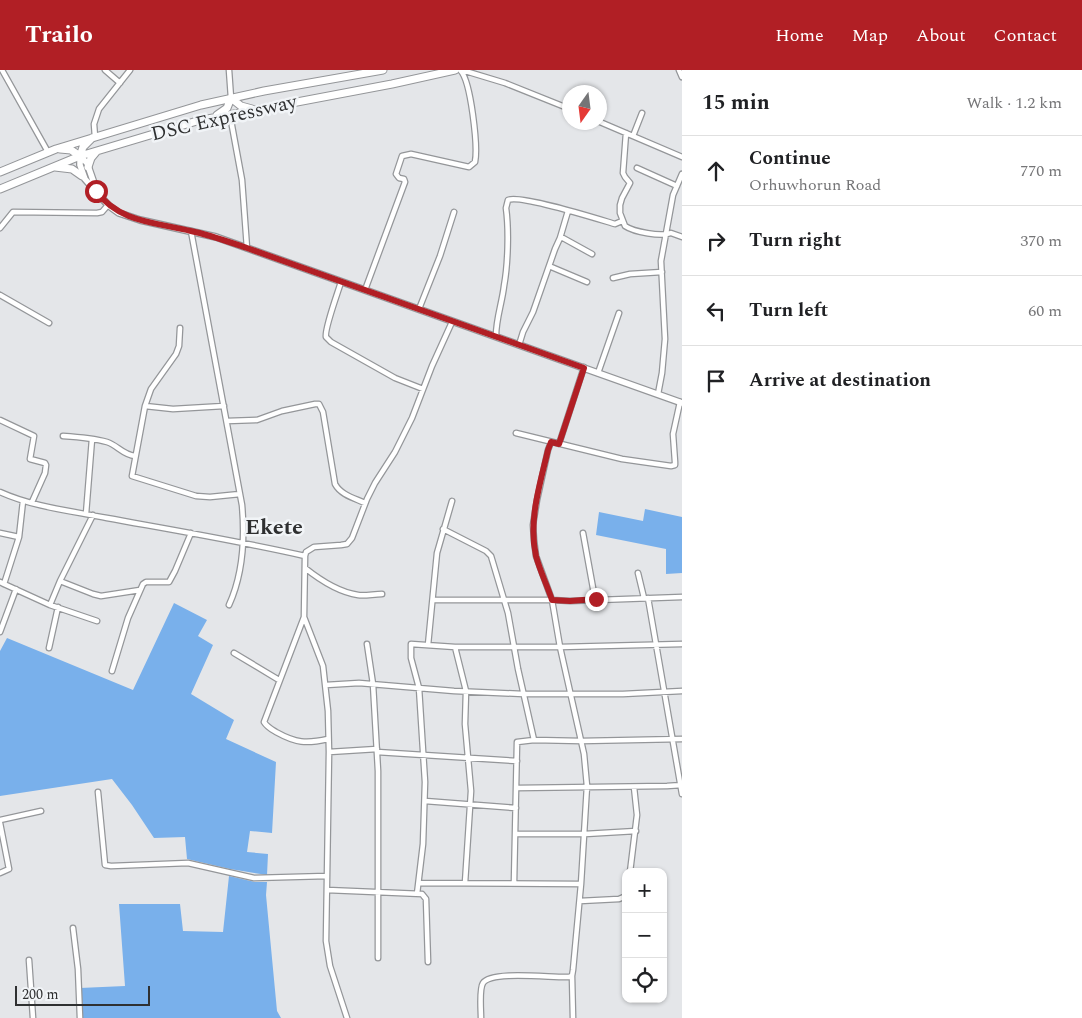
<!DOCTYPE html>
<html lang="en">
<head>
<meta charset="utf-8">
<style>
	body { margin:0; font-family:Spectral,serif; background:#f2f2f2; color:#202124 }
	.controls { position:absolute; right:15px; bottom:15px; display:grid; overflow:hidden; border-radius:10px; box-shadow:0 1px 4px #0004 }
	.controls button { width:45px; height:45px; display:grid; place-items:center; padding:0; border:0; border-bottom:1px solid #e0e0e0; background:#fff; color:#202124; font:25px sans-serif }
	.compass { position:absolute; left:562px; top:15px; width:45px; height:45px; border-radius:50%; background:#fff; box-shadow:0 1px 4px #0004; rotate:194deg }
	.scale { position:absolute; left:15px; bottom:12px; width:135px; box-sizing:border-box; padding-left:5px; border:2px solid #2f3031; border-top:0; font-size:14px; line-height:18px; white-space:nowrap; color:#2f3031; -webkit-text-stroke:4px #f1f4f7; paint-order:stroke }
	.stop { position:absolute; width:15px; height:15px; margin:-11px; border:4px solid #b11f25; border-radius:50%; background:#fff }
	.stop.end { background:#b11f25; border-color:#fff; box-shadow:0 1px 5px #0008 }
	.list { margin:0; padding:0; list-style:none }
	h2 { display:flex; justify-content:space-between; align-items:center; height:65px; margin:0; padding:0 20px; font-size:21px }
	h2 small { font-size:16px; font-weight:400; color:#757577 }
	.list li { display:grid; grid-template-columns:32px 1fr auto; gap:15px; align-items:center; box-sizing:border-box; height:70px; padding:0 20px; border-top:1px solid #e0e0e0 }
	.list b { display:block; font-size:19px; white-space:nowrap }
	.list p { margin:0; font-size:16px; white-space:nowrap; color:#757577 }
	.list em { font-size:16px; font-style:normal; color:#757577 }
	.icon { flex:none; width:28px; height:28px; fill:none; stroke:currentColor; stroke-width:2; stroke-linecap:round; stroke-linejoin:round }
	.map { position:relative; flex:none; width:682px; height:948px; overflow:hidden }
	header { display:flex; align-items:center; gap:30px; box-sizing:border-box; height:70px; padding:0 25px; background:#b11f25; color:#fff }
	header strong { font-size:24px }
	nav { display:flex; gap:28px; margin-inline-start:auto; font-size:18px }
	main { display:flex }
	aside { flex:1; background:#fff }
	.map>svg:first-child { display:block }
	.forest { fill:#79b0eb }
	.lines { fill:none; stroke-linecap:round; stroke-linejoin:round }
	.minor-casing { stroke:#949699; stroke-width:7 }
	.tertiary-casing { stroke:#949699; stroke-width:8 }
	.primary-casing { stroke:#949699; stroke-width:9 }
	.minor { stroke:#fff; stroke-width:4.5 }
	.tertiary { stroke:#fff; stroke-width:5.5 }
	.primary { stroke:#fff; stroke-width:7 }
	.route { stroke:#b11f25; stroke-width:6 }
	.labels { text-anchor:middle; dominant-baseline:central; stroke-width:5; stroke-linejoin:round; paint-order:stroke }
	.street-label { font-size:20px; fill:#2f3031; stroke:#f1f4f7 }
	.quarter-label { font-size:22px; font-weight:bold; fill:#2f3031; stroke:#f1f4f7 }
</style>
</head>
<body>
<header>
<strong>Trailo</strong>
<nav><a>Home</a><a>Map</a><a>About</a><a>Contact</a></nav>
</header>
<main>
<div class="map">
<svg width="682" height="948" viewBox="0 0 682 948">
	<rect width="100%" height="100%" fill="#e4e6e9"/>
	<!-- forest -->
	<path class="forest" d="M645 439 682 447V503L666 504V479L596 465 599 442 643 451Z
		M174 533 207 550 198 566 213 575 191 624 234 650 226 669 276 692 272 763 250 761 247 782 268 784 267 805 230 799 187 789 185 767 154 768 132 735 112 709 0 726V581L7 568 133 620Z
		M229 806 255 812H267L266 825 277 941 281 948H83L80 918 125 916 119 834H180L183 861 223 862Z"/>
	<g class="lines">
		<!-- minor casing -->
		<g class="minor-casing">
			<path id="minor" d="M2 0 48 82
				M105 0 120 13
				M229 0 231 28
				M462 0 505 13 570 39
				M679 0 682 7
				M230 45 242 110 247 178
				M600 52 682 87
				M626 63 623 103 625 107 630 113 622 128 620 135V143L625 156C634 162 661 167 671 163L682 167
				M633 66 642 43
				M95 67 94 54 99 39 130 0
				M637 98 677 116
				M0 158 13 142 97 143 102 142 108 135
				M191 161 242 435C245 468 243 504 229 535
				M560 168 568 141
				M549 196 587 212
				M613 208 630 204 662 202
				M341 212C338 222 324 260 326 267L331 272 395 308 423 319
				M365 220 405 112 404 109 399 108 396 104 402 86 411 84 469 97 475 92C478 77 471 10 460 0
				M0 225 49 253
				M419 239 440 186 454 142
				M180 258 179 276 176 284 151 319 145 336 132 406 196 426 210 427 240 424
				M496 266C496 249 502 233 504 216 508 194 509 160 506 138L508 130C519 124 598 149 615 154L622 151
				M519 275 523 262 533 242 555 179 560 168H563L592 184
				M598 303 619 243
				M658 324 662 303 665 269 661 191 673 125 682 104
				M145 336 173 339 224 336
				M0 350 34 366 30 389 45 393 46 395 45 403 32 432
				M227 351 257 350 282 341 315 334H319L323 342 335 414C341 425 354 428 365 433
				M516 363 622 389 671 396 675 395V392L673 364 680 332
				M63 366C78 367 93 368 107 372 117 375 123 385 135 386
				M559 374 584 297
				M0 422C33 437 72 441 107 448 173 460 239 471 305 486
				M86 444 92 369
				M443 459 486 481 491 486 508 543 518 599 534 670
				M0 463 19 467
				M583 463 595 529
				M305 498C320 510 338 522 358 525 365 526 374 524 382 524
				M638 503 644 528
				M60 511 93 524 101 526 140 520
				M0 512 4 514 19 467 23 431
				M4 514 50 535 97 551
				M648 528 682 724
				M433 530H552L570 531 682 527
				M50 535 60 511 93 445
				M304 547 264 652C267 657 271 659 276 662 296 673 306 674 328 669
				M0 562 16 519
				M367 574 373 614 378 701V888
				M428 575 437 483 452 431
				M455 577 466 621 465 654 471 721 465 813
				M49 578 58 537
				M234 583 279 610
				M112 601 128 548 143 514 146 512H169L175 501 191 463
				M326 615 359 613 454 621 523 624H623L682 621
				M329 682 377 679
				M377 682 517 691
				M517 718 667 716 682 715
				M98 722 105 795 111 796 188 793 254 808 327 806
				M425 731 516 738
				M0 750 41 741
				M0 753 9 799 0 803
				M516 764H585L636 761
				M630 802 637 745 634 717
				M419 813 581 814
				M514 813 517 672 534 670 581 671 682 669
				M327 820 422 824 426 829 428 892
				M417 824 423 774 425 712 419 618 411 588V574L455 577H560L682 574
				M580 831 619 829 626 826
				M73 858 78 899 80 948
				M29 890 33 948
				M572 906 573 948
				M347 948 330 896 326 871 329 682 328 641 323 596 304 547 305 486 306 482 314 477 341 475 347 474 352 468 367 429 375 413 395 382 412 348 432 296 452 252
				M481 948C481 940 479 919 483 913 491 900 553 908 569 907L572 906 573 900 581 814 587 716 584 684 560 577 552 530 536 486 534 470 533 455 537 430 548 380 551 372"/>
		</g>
		<!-- tertiary casing -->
		<g class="tertiary-casing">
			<path id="tertiary" d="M80 86V95L85 109 108 135 119 143 140 150 216 167 247 178 682 333
				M80 86 87 93 96 119"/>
		</g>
		<!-- primary casing -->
		<g class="primary-casing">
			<path id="primary" d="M231 28 241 36 252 39
				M217 45 227 38 231 28
				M60 79 71 80 80 86 83 77 92 68
				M55 97 72 99 82 106
				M88 97 91 88 96 82
				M0 102 56 79 201 35 264 21 383 0
				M0 119 80 86 197 51 392 14 455 0"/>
		</g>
		<!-- minor -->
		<use href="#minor" class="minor"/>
		<!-- tertiary -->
		<use href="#tertiary" class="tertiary"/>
		<!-- primary -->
		<use href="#primary" class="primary"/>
	</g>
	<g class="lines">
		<!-- route -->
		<path class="route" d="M96 121C120 153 155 152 191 161 210 165 229 172 247 178L584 298 559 374 551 372 548 380C540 414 528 451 536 486 540 501 547 515 552 530L570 531 596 529"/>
	</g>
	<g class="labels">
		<!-- street labels -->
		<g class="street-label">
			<text transform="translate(224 48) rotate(-13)">DSC Expressway</text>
		</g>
		<!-- quarter labels -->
		<g class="quarter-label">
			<text x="274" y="457">Ekete</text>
		</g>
	</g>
</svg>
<div class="controls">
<button>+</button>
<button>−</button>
<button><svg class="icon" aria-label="locate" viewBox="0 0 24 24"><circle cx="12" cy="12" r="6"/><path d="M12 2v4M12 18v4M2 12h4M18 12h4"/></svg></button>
</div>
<svg class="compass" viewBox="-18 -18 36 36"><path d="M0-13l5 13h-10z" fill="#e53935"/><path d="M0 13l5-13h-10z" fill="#757577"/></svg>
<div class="scale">200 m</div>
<div class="stop" style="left:96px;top:121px"></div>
<div class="stop end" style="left:596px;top:529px"></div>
</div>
<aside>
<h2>15 min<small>Walk · 1.2 km</small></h2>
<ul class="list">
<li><svg class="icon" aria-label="ahead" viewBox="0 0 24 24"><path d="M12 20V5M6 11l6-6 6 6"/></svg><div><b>Continue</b><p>Orhuwhorun Road</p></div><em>770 m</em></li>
<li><svg class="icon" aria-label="right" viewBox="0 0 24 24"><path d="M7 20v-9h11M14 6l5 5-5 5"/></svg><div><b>Turn right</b></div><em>370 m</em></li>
<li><svg class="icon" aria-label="left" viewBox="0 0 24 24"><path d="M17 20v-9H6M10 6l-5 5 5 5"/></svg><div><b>Turn left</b></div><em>60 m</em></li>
<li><svg class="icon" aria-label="arrive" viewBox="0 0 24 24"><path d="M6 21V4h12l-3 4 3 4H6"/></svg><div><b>Arrive at destination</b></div></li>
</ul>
</aside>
</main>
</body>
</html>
